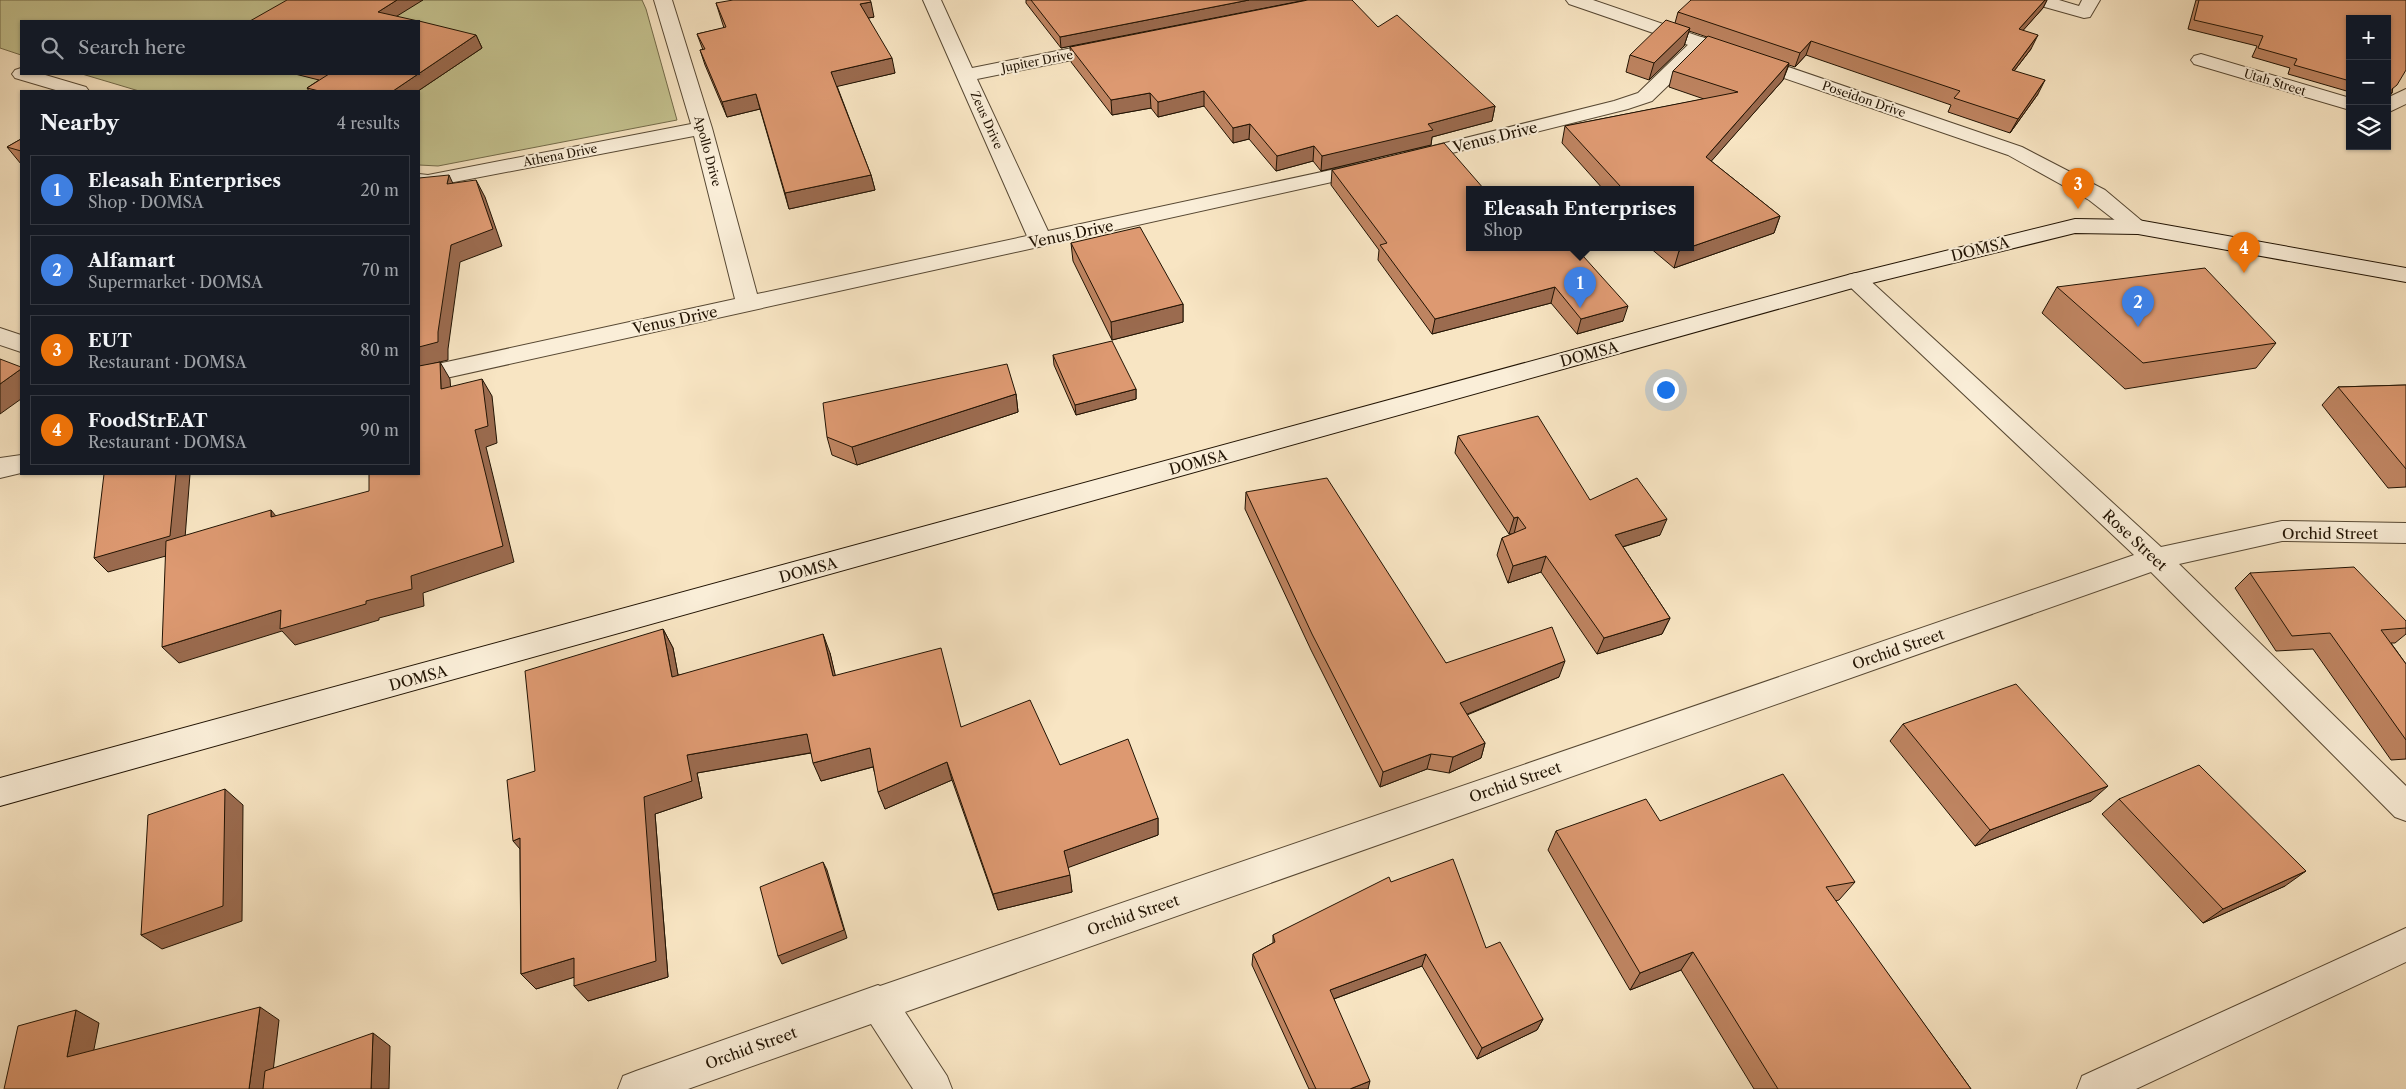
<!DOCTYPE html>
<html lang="en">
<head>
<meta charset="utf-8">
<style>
	body { margin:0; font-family:"Libre Caslon Text",serif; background:#20242c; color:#f1f3f6 }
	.controls { position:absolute; right:15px; top:15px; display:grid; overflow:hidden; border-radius:0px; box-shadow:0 1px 4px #0004 }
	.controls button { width:45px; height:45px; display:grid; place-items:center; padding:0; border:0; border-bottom:1px solid #363941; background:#171b24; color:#f1f3f6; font:25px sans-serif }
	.you { position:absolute; left:1665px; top:389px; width:18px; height:18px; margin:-12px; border:4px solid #fff; border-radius:50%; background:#1a73e8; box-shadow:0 0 0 8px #1a73e833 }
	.badge { display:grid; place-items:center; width:32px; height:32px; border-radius:50%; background:#2563eb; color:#fff; font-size:16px; font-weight:700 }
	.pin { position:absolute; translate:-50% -41px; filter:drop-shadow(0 1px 2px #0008) }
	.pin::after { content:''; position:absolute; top:26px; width:18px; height:15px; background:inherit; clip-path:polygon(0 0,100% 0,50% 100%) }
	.popup { position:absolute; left:1466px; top:186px; width:228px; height:65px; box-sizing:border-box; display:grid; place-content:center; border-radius:0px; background:#171b24; filter:drop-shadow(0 1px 4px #0005); font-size:16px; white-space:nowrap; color:#9ea1a6 }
	.popup b { font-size:19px; color:#f1f3f6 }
	.popup::after { content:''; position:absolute; left:50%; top:100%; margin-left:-10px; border:10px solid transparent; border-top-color:#171b24 }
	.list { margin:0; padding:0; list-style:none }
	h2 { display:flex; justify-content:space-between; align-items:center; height:65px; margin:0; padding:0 20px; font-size:21px }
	h2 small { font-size:16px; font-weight:400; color:#9ea1a6 }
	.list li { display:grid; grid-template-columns:32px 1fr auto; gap:15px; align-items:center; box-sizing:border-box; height:70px; margin:0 10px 10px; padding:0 10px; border:1px solid #363941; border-radius:0px }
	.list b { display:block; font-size:19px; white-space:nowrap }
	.list p { margin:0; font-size:16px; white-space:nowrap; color:#9ea1a6 }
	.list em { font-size:16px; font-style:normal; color:#9ea1a6 }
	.icon { flex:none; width:28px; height:28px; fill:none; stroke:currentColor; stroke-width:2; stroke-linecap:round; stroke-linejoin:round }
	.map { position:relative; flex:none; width:2406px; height:1089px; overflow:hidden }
	.search { position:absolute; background:#171b24; box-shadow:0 1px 4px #0004; left:20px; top:20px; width:400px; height:55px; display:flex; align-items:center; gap:12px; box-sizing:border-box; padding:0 18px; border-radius:0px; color:#9ea1a6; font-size:19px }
	.panel { position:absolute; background:#171b24; box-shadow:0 1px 4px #0004; left:20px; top:90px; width:400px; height:385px; border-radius:0px }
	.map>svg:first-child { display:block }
	.green { fill:#c4c28f; stroke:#726a49 }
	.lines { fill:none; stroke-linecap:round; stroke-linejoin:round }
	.minor-casing { stroke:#574833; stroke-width:2 }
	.tertiary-casing { stroke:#574833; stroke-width:2 }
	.secondary-casing { stroke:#211303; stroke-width:2 }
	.minor { fill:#faeed8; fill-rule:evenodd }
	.tertiary { fill:#faeed8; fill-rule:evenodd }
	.secondary { fill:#faeed8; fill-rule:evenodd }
	.wall { fill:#be8461; stroke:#211303 }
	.shaded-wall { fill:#9b6b4f; stroke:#211303 }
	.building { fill:#dd9971; stroke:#211303 }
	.labels { text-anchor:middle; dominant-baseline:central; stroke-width:4; stroke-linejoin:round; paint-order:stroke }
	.far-street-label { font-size:12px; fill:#211303; stroke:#faeed8 }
	.street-label { font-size:15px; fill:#211303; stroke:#faeed8 }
</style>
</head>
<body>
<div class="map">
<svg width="2406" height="1089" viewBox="0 0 2406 1089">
	<rect width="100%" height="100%" fill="#f8e5c3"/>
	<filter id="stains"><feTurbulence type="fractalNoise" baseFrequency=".004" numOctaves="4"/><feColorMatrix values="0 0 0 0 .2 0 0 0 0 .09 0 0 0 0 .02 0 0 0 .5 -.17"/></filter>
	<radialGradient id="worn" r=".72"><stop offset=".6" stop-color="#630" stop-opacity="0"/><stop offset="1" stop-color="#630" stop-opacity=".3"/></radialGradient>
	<!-- green -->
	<path class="green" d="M0 0H642L646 9 677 120 438 166 419 165V91H139L82 74H419V21H21V55L0 48Z"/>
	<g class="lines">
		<!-- minor casing -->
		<g class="minor-casing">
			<path id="minor" d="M654 0H672L712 128 757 294 1027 236 923 0H941L972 68 1107 41 1114 43 1116 47 1114 51 1107 53 977 79 1048 231 1368 162 1375 164 1378 168 1375 172 1368 174 419 384V368L735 299 694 136 428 187 419 186V174L428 175 691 124Z
				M2031 0H2059L2079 6 2082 0H2100L2090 17 2084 18 2034 4Z
				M1701 37 1708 39 1710 43 1708 47 1652 101 1628 109 1412 163 1405 161 1402 157 1405 153 1614 101 1638 93 1694 39Z
				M2201 54 2350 98V110L2194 64 2191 60 2194 56Z
				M21 68V74H42L86 87 89 91H59L15 78 12 74 15 70Z
				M2406 89V104L2387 113V98Z
				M1856 273 1864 275 2161 547 2282 521 2406 523V543L2282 541 2179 564 2406 786V821L2395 817 2151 572 905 1012 947 1076 952 1089H913L871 1024 688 1089H618L623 1076 636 1071 878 985 880 986 2134 555 1848 285 1845 280 1848 275Z
				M0 328 21 335V352L0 345Z
				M21 455V473L0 478V458Z
				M2406 928V962L2136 1089H2077L2082 1076Z"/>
		</g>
		<!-- tertiary casing -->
		<g class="tertiary-casing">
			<path id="tertiary" d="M1566 0H1593L2022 147 2105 190 2149 227 2146 232 2138 234 2130 232 2089 200 2008 155 1569 4Z"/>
		</g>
		<!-- secondary casing -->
		<g class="secondary-casing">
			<path id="secondary" d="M2075 219 2138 220 2406 268V282L2138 234 2075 233 1860 286 0 806V778L1848 275Z"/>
		</g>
		<!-- minor -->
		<use href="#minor" class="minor"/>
		<!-- tertiary -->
		<use href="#tertiary" class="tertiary"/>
		<!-- secondary -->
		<use href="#secondary" class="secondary"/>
	</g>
	<!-- wall -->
	<path class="wall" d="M1026 0H1306L1061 48 1026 3Z
		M2047 0 2043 8 2023 30 2031 49 2014 71 2038 94 2010 133 1948 112 1951 105 1806 55 1795 67 1789 65 1783 80 1711 161 1780 216 1774 233 1674 268 1649 247H1690V189H1603L1562 143 1565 126 1704 99 1669 87 1673 71 1707 37 1689 31 1684 46 1649 80 1626 72 1630 55 1675 23 1678 12Z
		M2196 0H2406L2392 93 2387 99V19H2350V92L2288 74 2290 68 2252 57 2257 46 2188 29Z
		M716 3 874 17 868 18 895 73 837 86 871 175 875 190 789 209 760 109 727 117 705 65 700 50H703L697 34 724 28Z
		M1378 27 1495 106 1492 121 1432 137 1431 145 1321 171 1313 161 1276 171 1249 139 1233 143 1204 106 1158 117 1151 108 1112 115 1071 62 1070 47Z
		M476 35 482 48 418 91H309L307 88 319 80 295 74H419Z
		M21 139V164L7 147Z
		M1332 170 1470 247H1575L1623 321 1577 334 1551 303 1432 334 1378 260 1379 250 1331 185Z
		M1071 243 1183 304V322L1112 340 1073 261Z
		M2057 287 2276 343 2256 368 2125 389 2042 313Z
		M1053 355 1136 389V399L1076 415 1054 365Z
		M2406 385V487L2388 488 2322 405 2338 387Z
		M1016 394 1018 412 857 465 832 455 827 437Z
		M1458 436 1590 500 1660 535 1623 547 1670 618 1662 634 1597 654 1541 572 1508 583 1497 555 1502 538 1512 534H1509L1455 453Z
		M1246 492 1446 663 1559 677 1467 715 1485 743 1481 758 1449 773 1427 769 1380 787 1311 650 1245 509Z
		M2250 573 2406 621V634L2395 643H2391L2406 664V759L2391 760 2313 649 2276 651 2235 588Z
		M663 629 673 648 678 675 830 653 835 676 961 727 1060 765 1158 818V835L1068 867 1072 892 998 910 952 780 885 809 873 767 821 781 811 753 697 773 702 798 655 814 668 977 588 1001 574 977 536 989 521 974 520 849 535 771Z
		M1903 724 2091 801 1975 846 1890 741Z
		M2119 799 2285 886 2203 923 2102 814Z
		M1660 821 1855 882 1839 900 1835 901 1971 1089H1754L1681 970 1630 990 1548 850 1556 831Z
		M1391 882 1486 948 1543 1019 1537 1030 1477 1059 1422 966 1334 999 1368 1089H1309L1252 965 1253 954 1273 943V935Z"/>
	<!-- shaded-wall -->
	<path class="shaded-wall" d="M397 0H423L389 21 378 12Z
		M1249 0H1306L1061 48 1060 37Z
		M2045 0H2047L2043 8 2012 43 2019 29Z
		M871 2 874 17 863 19 860 4Z
		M1690 28 1684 46 1649 80 1654 63Z
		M476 35 482 48 418 91H393Z
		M2038 35 2031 49 2004 84 2012 70Z
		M1811 41 1806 55 1795 67 1800 53Z
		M892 58 895 73 835 87 831 72Z
		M1789 63 1783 80 1700 174 1706 157Z
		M2045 80 2038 94 2010 133 2018 119Z
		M1204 91V106L1158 117V102Z
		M1150 93 1151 108 1112 115 1111 100Z
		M756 94 760 109 727 117 722 102Z
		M1495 106 1492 121 1432 137 1431 145 1321 171 1322 156 1428 124Z
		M1250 124 1249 139 1233 143V128Z
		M1314 146 1313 161 1276 171 1277 156Z
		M449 175 457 192 447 184Z
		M871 175 875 190 789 209 785 193Z
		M476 180 485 197 502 246 460 262 448 349V360L419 367V347L451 245Z
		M1780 216 1774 233 1674 268 1679 251Z
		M1555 287 1551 303 1432 334 1435 319Z
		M1183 304V322L1112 340 1111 322Z
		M1628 306 1623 321 1577 334 1581 319Z
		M440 362 450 379 452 406 441 389Z
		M21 369V399L0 414V384Z
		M482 379 492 396 497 443 486 447 514 562 423 593 424 606 379 618V620L295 645 282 631 179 663 162 647 281 610 366 601 411 576 475 430Z
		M1136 389V399L1076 415 1075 405Z
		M1016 394 1018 412 857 465 852 447Z
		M176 474H190L184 551 108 572 94 558Z
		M271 510 285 527 271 517Z
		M1518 517 1514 534H1509L1514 518Z
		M1667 519 1660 535 1609 551 1615 535Z
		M1546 556 1541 572 1508 583 1513 566Z
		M1670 618 1662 634 1597 654 1604 638Z
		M663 629 673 648 682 696 672 677Z
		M823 634 830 653 840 695 833 676Z
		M1565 661 1559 677 1455 719 1460 703Z
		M807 734 815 752 697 773 702 798 655 814 668 977 588 1001 574 986 644 797 687 755Z
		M1485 743 1481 758 1449 773 1453 757Z
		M870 748 876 766 821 781 813 763Z
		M1431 754 1427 769 1380 787 1383 772Z
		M947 762 952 780 885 809 878 792Z
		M2108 786 2091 801 1975 846 1990 830Z
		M225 789 243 805 242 921 162 949 141 935Z
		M1158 818V835L1067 868 1064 851Z
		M520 838 527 857 513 841Z
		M823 862 827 870 847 938 782 964 778 956Z
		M2306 871 2285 886 2203 923 2223 909Z
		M1070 875 1072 892 998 910 993 894Z
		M1693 952 1681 970 1630 990 1640 973Z
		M1426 954 1422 966 1328 1001 1330 990Z
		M574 958 588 973 536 989 521 974Z
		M260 1007 279 1020 271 1089H249Z
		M76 1010 99 1023 90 1070 67 1057Z
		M1543 1019 1537 1030 1477 1059 1482 1048Z
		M373 1033 390 1046 389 1089H371Z
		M1370 1081 1368 1089H1350Z"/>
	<!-- building -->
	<path class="building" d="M287 0H397L378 12 418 21H250Z
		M733 0H870L871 2 860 4 892 58 831 72 871 175 785 193 756 94 722 102 700 50 705 49 697 34 726 27 716 3Z
		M1031 0H1249L1060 37Z
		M1308 0H1352L1378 27 1397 15 1495 106 1428 124 1433 130 1322 156 1314 146 1277 156 1250 124 1233 128 1204 91 1158 102 1150 93 1111 100 1070 47Z
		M1691 0H2045L2019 29 2038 35 2012 70 2045 80 2018 119 1954 98 1960 91 1811 41 1800 53 1678 12Z
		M2199 0H2406V70L2397 85 2392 89V93L2387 92V19H2350V81L2294 65 2297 59 2258 48 2263 36 2194 20Z
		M1666 20 1690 28 1654 63 1630 55Z
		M419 21 476 35 393 91H319L307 88 329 74H419Z
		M1708 36 1789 63 1706 157 1780 216 1679 251 1675 247H1690V189H1612L1621 187 1565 126 1738 92 1673 71Z
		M21 139V151L7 147Z
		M1444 143 1484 189H1470V247H1575L1628 306 1581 319 1555 287 1435 319 1380 245 1387 243 1332 170Z
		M449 175 447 184 476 180 493 229 451 245 438 332V342L419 347V178Z
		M1140 227 1183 304 1111 322 1071 243Z
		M2205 268 2276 343 2143 363 2057 287Z
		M1112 341 1136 389 1075 405 1053 355Z
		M0 359 21 367V369L0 384Z
		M440 362 441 389 482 379 488 426 475 430 503 546 411 576 412 589 366 601V604L280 629 281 610 162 647 166 541 271 510V517L369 491V474H419V366Z
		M1007 364 1016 394 852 447 827 437 823 403Z
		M2406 385V469L2338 387Z
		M1538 416 1590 500 1637 478 1667 519 1615 535 1670 618 1604 638 1546 556 1513 566 1502 538 1526 528 1518 517 1514 518 1458 436Z
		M104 474H176L170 536 94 558Z
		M1327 478 1446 663 1552 627 1565 661 1460 703 1485 743 1453 757 1431 754 1383 772 1312 634 1246 492Z
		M2354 567 2406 621V628L2381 630 2406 664V740L2330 633 2292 636 2250 573Z
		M663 629 672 677 823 634 833 676 941 648 961 727 1030 700 1060 765 1128 739 1158 818 1064 851 1070 875 993 894 947 762 878 792 870 748 813 763 807 734 687 755 692 781 644 797 656 961 574 986V958L521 974 520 838 513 841 507 780 535 771 525 671Z
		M2016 684 2108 786 1990 830 1903 724Z
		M2199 765 2306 871 2223 909 2119 799Z
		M1783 774 1855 882 1826 887 1971 1089H1778L1693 952 1640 973 1556 831 1646 799 1660 821Z
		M225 789 223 906 141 935 148 815Z
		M1453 859 1486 948 1500 942 1543 1019 1482 1048 1426 954 1330 990 1370 1081 1350 1089H1316L1253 954 1275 942 1273 935 1389 877 1391 882Z
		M823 862 844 930 778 956 760 887Z
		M260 1007 249 1089H4L18 1026 76 1010 67 1057Z
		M373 1033 371 1089H263L265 1071Z"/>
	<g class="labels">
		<!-- far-street labels -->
		<g class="far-street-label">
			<text transform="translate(1037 61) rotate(-11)">Jupiter Drive</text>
			<text transform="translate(2275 82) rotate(17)">Utah Street</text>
			<text transform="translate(1864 99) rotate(19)">Poseidon Drive</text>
			<text transform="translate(987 120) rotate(66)">Zeus Drive</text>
			<text transform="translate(708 151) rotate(75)">Apollo Drive</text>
			<text transform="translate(560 155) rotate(-11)">Athena Drive</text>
		</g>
		<!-- street labels -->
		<g class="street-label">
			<text transform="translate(1495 137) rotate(-14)">Venus Drive</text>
			<text transform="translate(1071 234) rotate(-12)">Venus Drive</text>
			<text transform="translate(1980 249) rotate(-14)">DOMSA</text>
			<text transform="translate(675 320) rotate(-12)">Venus Drive</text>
			<text transform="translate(1589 354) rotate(-15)">DOMSA</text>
			<text transform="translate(1198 462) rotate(-15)">DOMSA</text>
			<text x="2330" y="533">Orchid Street</text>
			<text transform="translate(2135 540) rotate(43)">Rose Street</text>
			<text transform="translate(808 570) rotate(-15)">DOMSA</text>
			<text transform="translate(1898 649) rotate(-19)">Orchid Street</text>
			<text transform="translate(418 678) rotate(-15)">DOMSA</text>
			<text transform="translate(1515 782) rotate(-19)">Orchid Street</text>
			<text transform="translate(1133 915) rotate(-19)">Orchid Street</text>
			<text transform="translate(751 1048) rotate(-20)">Orchid Street</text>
		</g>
	</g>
	<rect width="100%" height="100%" filter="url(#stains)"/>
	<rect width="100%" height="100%" fill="url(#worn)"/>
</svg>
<div class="controls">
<button>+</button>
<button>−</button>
<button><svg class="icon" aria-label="layers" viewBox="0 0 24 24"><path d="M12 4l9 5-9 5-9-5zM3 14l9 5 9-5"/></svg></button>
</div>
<div class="you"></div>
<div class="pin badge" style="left:1580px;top:308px;background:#3f7fe0">1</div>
<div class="popup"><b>Eleasah Enterprises</b>Shop</div>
<div class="pin badge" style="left:2138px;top:327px;background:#3f7fe0">2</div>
<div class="pin badge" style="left:2078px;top:209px;background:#e8710a">3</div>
<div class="pin badge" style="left:2244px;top:273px;background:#e8710a">4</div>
<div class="search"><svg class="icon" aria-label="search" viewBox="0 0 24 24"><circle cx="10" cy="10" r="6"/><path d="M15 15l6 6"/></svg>Search here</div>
<section class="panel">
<h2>Nearby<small>4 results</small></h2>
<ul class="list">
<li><span class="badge" style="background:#3f7fe0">1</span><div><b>Eleasah Enterprises</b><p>Shop · DOMSA</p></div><em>20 m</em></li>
<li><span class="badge" style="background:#3f7fe0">2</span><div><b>Alfamart</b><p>Supermarket · DOMSA</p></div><em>70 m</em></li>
<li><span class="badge" style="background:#e8710a">3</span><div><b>EUT</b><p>Restaurant · DOMSA</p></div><em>80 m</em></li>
<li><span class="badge" style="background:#e8710a">4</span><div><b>FoodStrEAT</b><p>Restaurant · DOMSA</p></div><em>90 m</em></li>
</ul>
</section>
</div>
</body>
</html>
